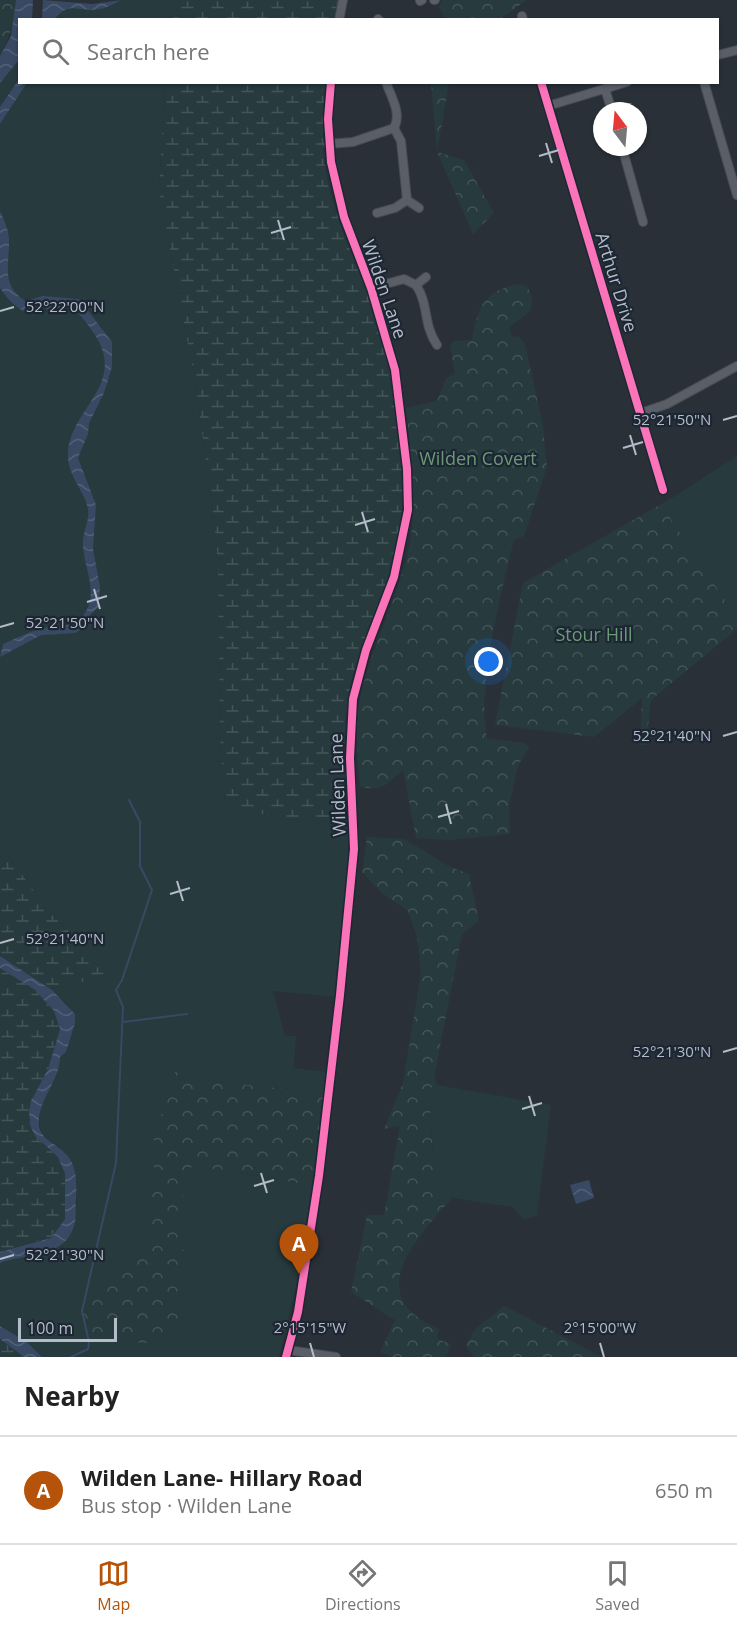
<!DOCTYPE html>
<html lang="en">
<head>
<meta charset="utf-8">
<style>
	body { margin:0; font-family:"Open Sans",sans-serif; background:#f2f2f2; color:#222 }
	.compass { position:absolute; left:593px; top:102px; width:54px; height:54px; border-radius:50%; background:#fff; box-shadow:0 2px 4px #0004; rotate:344deg }
	.scale { position:absolute; left:18px; bottom:15px; width:99px; box-sizing:border-box; padding-left:6px; border:3px solid #b4bcc9; border-top:0; font-size:16px; line-height:21px; white-space:nowrap; color:#b4bcc9; -webkit-text-stroke:4px #1d2633; paint-order:stroke }
	.you { position:absolute; left:489px; top:662px; width:21px; height:21px; margin:-15px; border:4px solid #fff; border-radius:50%; background:#1a73e8; box-shadow:0 0 0 9px #1a73e833 }
	.badge { display:grid; place-items:center; width:39px; height:39px; border-radius:50%; background:#b45309; color:#fff; font-size:20px; font-weight:700 }
	.pin { position:absolute; translate:-50% -50px; filter:drop-shadow(0 2px 3px #0008) }
	.pin::after { content:''; position:absolute; top:32px; width:21px; height:18px; background:inherit; clip-path:polygon(0 0,100% 0,50% 100%) }
	.list { margin:0; padding:0; list-style:none }
	h2 { display:flex; justify-content:space-between; align-items:center; height:78px; margin:0; padding:0 24px; font-size:26px }
	h2 small { font-size:20px; font-weight:400; color:#767676 }
	.list li { display:grid; grid-template-columns:39px 1fr auto; gap:18px; align-items:center; box-sizing:border-box; height:108px; padding:0 24px; border-top:2px solid #e0e0e0 }
	.list b { display:block; font-size:22px; white-space:nowrap }
	.list p { margin:0; font-size:20px; white-space:nowrap; color:#767676 }
	.list em { font-size:20px; font-style:normal; color:#767676 }
	.icon { flex:none; width:33px; height:33px; fill:none; stroke:currentColor; stroke-width:2; stroke-linecap:round; stroke-linejoin:round }
	.map { position:relative; flex:none; width:737px; height:1357px; overflow:hidden }
	.search { position:absolute; background:#fff; box-shadow:0 2px 4px #0004; left:18px; right:18px; top:18px; height:66px; display:flex; align-items:center; gap:15px; box-sizing:border-box; padding:0 21px; border-radius:0px; color:#767676; font-size:22px }
	.sheet { height:186px; background:#fff }
	nav { display:flex; justify-content:space-around; align-items:center; box-sizing:border-box; height:84px; border-top:2px solid #e0e0e0; background:#fff; font-size:16px; color:#767676 }
	nav a { display:grid; justify-items:center; gap:3px }
	nav .on { color:#b45309 }
	.map>svg:first-child { display:block }
	.green { fill:#273a3e }
	.forest { fill:url(#forest-crowns) }
	.wetland { fill:url(#wetland-marsh) }
	.water { fill:url(#water-waves) }
	.lines { fill:none; stroke-linecap:round; stroke-linejoin:round }
	.stream { stroke:#384963; stroke-width:2 }
	.minor-casing { stroke:#484c53; stroke-width:10 }
	.minor { stroke:#5a5e66; stroke-width:8 }
	.cycleway-casing { stroke:#1d2633; stroke-width:11 }
	.cycleway { stroke:#fb73b8; stroke-width:8 }
	.ticks { fill:none; stroke:#b4bcc9; stroke-width:2 }
	.labels { text-anchor:middle; dominant-baseline:central; stroke-width:4.5; stroke-linejoin:round; paint-order:stroke }
	.street-label { font-size:18px; fill:#b4bcc9; stroke:#1d2633 }
	.park-label { font-size:18px; fill:#6b9a76; stroke:#1d2633 }
	.ticks-label { font-size:15px; text-anchor:middle; fill:#b4bcc9; stroke:#1d2633; stroke-width:4.5; stroke-linejoin:round; paint-order:stroke }
</style>
</head>
<body>
<div class="map">
<svg width="737" height="1357" viewBox="0 0 737 1357">
	<defs>
		<pattern id="forest-crowns" width="20" height="18" patternUnits="userSpaceOnUse" patternTransform="scale(1.5)"><rect width="20" height="18" fill="#273a3e"/><path d="M2 6a3 3 0 1 1 6 0M12 15a3 3 0 1 1 6 0" fill="none" stroke="#445559"/></pattern>
		<pattern id="wetland-marsh" width="20" height="14" patternUnits="userSpaceOnUse" patternTransform="scale(1.5)"><rect width="20" height="14" fill="#273a3e"/><path d="M1 5h8M5 5V1M11 12h8M15 12V8" fill="none" stroke="#445559"/></pattern>
		<pattern id="water-waves" width="16" height="10" patternUnits="userSpaceOnUse" patternTransform="scale(1.5)"><rect width="16" height="10" fill="#384963"/><path d="M0 5q4-4 8 0t8 0" fill="none" stroke="#526178"/></pattern>
	</defs>
	<rect width="100%" height="100%" fill="#2a3038"/>
	<!-- green -->
	<path class="green" d="M122 0H176L173 19 55 20 64 6 97 10Z
		M19 60V79L0 107V83Z
		M27 83H165L159 190 196 387 214 520 218 564 220 738 225 806 284 819 325 821 349 832 348 865 336 997 273 991 285 1036H296L294 1068 328 1072 325 1093 194 1079 186 1166 230 1170 312 1186 295 1291 279 1357H42L27 1342 0 1326V1263L13 1258 44 1253 75 1224C76 1203 81 1175 68 1156 61 1145 42 1141 40 1127 36 1101 58 1081 60 1057 67 1051 65 1049 69 1041 80 1015 71 1006 50 989L100 978 108 969 51 914 0 845V271L4 269 9 236 0 211V124Z
		M737 456V618L670 518V499Z
		M437 1085 551 1105 537 1216 523 1219 512 1207 452 1198 440 1193 434 1172 429 1089Z"/>
	<!-- forest -->
	<path class="forest" d="M0 0H16C15 25 10 34 0 56Z
		M442 0H527L500 19H445L439 7Z
		M431 83H449L437 152 464 160 494 213 473 234 437 152Z
		M517 284 527 286 532 296 531 310 510 327 512 337 518 336 525 344 543 426 547 467 524 536 514 540C502 587 476 694 487 738L525 743 529 747 518 766 509 805 510 834 449 840 416 838 403 770C385 785 385 791 360 787 358 760 354 731 359 705 368 654 394 607 407 557 419 508 411 458 406 408L437 401 446 378 455 373 450 346 454 341 472 340C478 306 483 293 517 284Z
		M670 499V518L737 618V629L651 700 646 745H640L642 698 594 737 495 725 523 583Z
		M367 837 405 839 448 866 469 874 479 921 462 934 434 1077 437 1085 429 1089 434 1172 440 1193 452 1198C415 1240 361 1296 439 1329L437 1339 451 1344 446 1357H392L380 1352 395 1320 351 1292 367 1215H384L400 1126 384 1129 403 1083 421 973 417 937 408 911 382 893 362 872Z
		M181 1068 194 1079 325 1093 312 1186 230 1170 186 1167 177 1249 193 1252C174 1283 176 1294 183 1328 150 1357 129 1333 94 1343L80 1311 87 1288 123 1268 147 1249 150 1221 147 1205 154 1181V1133L169 1096 167 1077Z
		M504 1306 602 1357H474L466 1346 474 1330Z"/>
	<!-- wetland -->
	<path class="wetland" d="M176 0H338L334 19H173Z
		M165 83H327C324 113 320 143 326 173 335 222 359 267 374 314 392 365 402 424 403 479 403 522 395 562 380 602 371 628 359 652 352 679 340 728 345 781 349 832L325 821 284 819 225 806 220 738 218 564 214 520 196 387 159 190Z
		M0 845 51 914 108 969 100 978 50 989 0 956Z
		M0 968 35 990 54 1011 60 1029 48 1069 31 1101 29 1119 35 1136 58 1157 65 1174V1219L51 1238 0 1252Z
		M0 1339 24 1357H0Z"/>
	<!-- water -->
	<path class="water" d="M16 0H33L32 19 20 20 19 60 0 83V56L11 36Z
		M43 0 92 4 122 0C115 3 107 8 100 9 78 13 70 0 55 19L42 20Z
		M19 79 20 82 27 83 0 124V107Z
		M0 211C4 219 8 229 9 238 10 265 0 284 25 301L43 296 79 299 112 342V367L104 393 89 423 88 434 78 458 96 505 93 549 100 587 98 608 91 614 85 627 75 633 41 635 0 657 3 644C16 638 31 631 45 628 58 624 75 629 83 616 100 593 84 570 83 545 82 533 90 521 88 509 85 492 69 477 68 458 65 410 131 386 93 332 86 322 79 312 68 306L54 312 43 307 25 312C14 306 7 298 0 288Z
		M0 956 52 990 75 1014V1023L66 1052 60 1057C60 1081 37 1100 39 1126 41 1140 59 1145 67 1155 77 1166 77 1185 76 1199 75 1207 77 1218 74 1226 64 1259 25 1253 0 1263V1252L51 1238 65 1219V1174L58 1157 35 1136 30 1125 29 1111 31 1101 48 1069 60 1029 54 1011 35 990 0 968Z
		M589 1180 594 1198 576 1204 570 1185Z
		M0 1326 27 1342 42 1357H24L0 1339Z"/>
	<g class="lines">
		<!-- stream -->
		<path class="stream" d="M123 1022 187 1014
			M71 1357 88 1349 89 1342 82 1311 116 1163 123 1007 116 990 122 980 152 890 140 866V822L129 800"/>
		<!-- minor casing -->
		<g class="minor-casing">
			<path id="minor" d="M434 0H435
				M420 1 422 0
				M522 16 523 20
				M378 19 379 20
				M339 20 343 0
				M718 55 737 50
				M541 82 663 490
				M704 82 737 195
				M605 89 612 111
				M548 106 627 82
				M328 144 353 142 394 128C402 113 391 97 386 82
				M622 147 643 222
				M407 200 419 208
				M377 213 395 208 407 200 401 141 394 128
				M416 285 426 277
				M371 288 404 279 416 285C429 304 423 325 437 345
				M641 413 667 404 737 366
				M288 1350 336 1357
				M286 1357 298 1312 319 1176 340 995 354 849 350 758 353 699 366 650 394 577 408 510 407 469 395 370 371 288 344 217 331 162 328 119 331 82"/>
		</g>
		<!-- minor -->
		<use href="#minor" class="minor"/>
		<!-- cycleway casing -->
		<g class="cycleway-casing">
			<path id="cycleway" d="M541 82 663 490
				M286 1357 298 1312 319 1176 340 995 354 849 350 758 353 699 366 650 394 577 408 510 407 469 395 370 371 288 344 217 331 162 328 119 331 82"/>
		</g>
		<!-- cycleway -->
		<use href="#cycleway" class="cycleway"/>
	</g>
	<!-- ticks -->
	<path class="ticks" d="M546 143 552 163M539 156 559 150M278 220 284 240M271 233 291 227M0 311 14 307M723 420 737 416M630 435 636 455M623 448 643 442M362 512 368 532M355 525 375 519M94 589 100 609M87 602 107 596M0 627 14 623M723 736 737 732M446 804 451 824M438 817 459 811M177 881 183 901M170 894 190 888M0 943 14 939M723 1052 737 1048M529 1096 535 1116M522 1109 542 1103M261 1173 267 1193M254 1186 274 1180M0 1259 14 1255M310 1343 314 1357M600 1343 604 1357"/>
	<g class="labels">
		<!-- street labels -->
		<g class="street-label">
			<text transform="translate(617 282) rotate(73)">Arthur Drive</text>
			<text transform="translate(385 289) rotate(71)">Wilden Lane</text>
			<text transform="translate(337 785) rotate(-92)">Wilden Lane</text>
		</g>
		<!-- park labels -->
		<g class="park-label">
			<text x="478" y="458">Wilden Covert</text>
			<text x="594" y="634">Stour Hill</text>
		</g>
	</g>
	<g class="ticks-label">
		<text x="65" y="312">52°22'00"N</text>
		<text x="672" y="425">52°21'50"N</text>
		<text x="65" y="628">52°21'50"N</text>
		<text x="672" y="741">52°21'40"N</text>
		<text x="65" y="944">52°21'40"N</text>
		<text x="672" y="1057">52°21'30"N</text>
		<text x="65" y="1260">52°21'30"N</text>
		<text x="310" y="1333">2°15'15"W</text>
		<text x="600" y="1333">2°15'00"W</text>
	</g>
</svg>
<svg class="compass" viewBox="-18 -18 36 36"><path d="M0-13l5 13h-10z" fill="#e53935"/><path d="M0 13l5-13h-10z" fill="#767676"/></svg>
<div class="scale">100 m</div>
<div class="you"></div>
<div class="pin badge" style="left:299px;top:1274px">A</div>
<div class="search"><svg class="icon" aria-label="search" viewBox="0 0 24 24"><circle cx="10" cy="10" r="6"/><path d="M15 15l6 6"/></svg>Search here</div>
</div>
<section class="sheet">
<h2>Nearby<small></small></h2>
<ul class="list">
<li><span class="badge">A</span><div><b>Wilden Lane- Hillary Road</b><p>Bus stop · Wilden Lane</p></div><em>650 m</em></li>
</ul>
</section>
<nav>
<a class="on"><svg class="icon" aria-label="map" viewBox="0 0 24 24"><path d="M3 6l6-2 6 2 6-2v14l-6 2-6-2-6 2zM9 4v14M15 6v14"/></svg>Map</a>
<a><svg class="icon" aria-label="directions" viewBox="0 0 24 24"><path d="M12 3l9 9-9 9-9-9zM9 14v-3h6M13 9l2 2-2 2"/></svg>Directions</a>
<a><svg class="icon" aria-label="saved" viewBox="0 0 24 24"><path d="M7 4h10v16l-5-4-5 4z"/></svg>Saved</a>
</nav>
</body>
</html>
